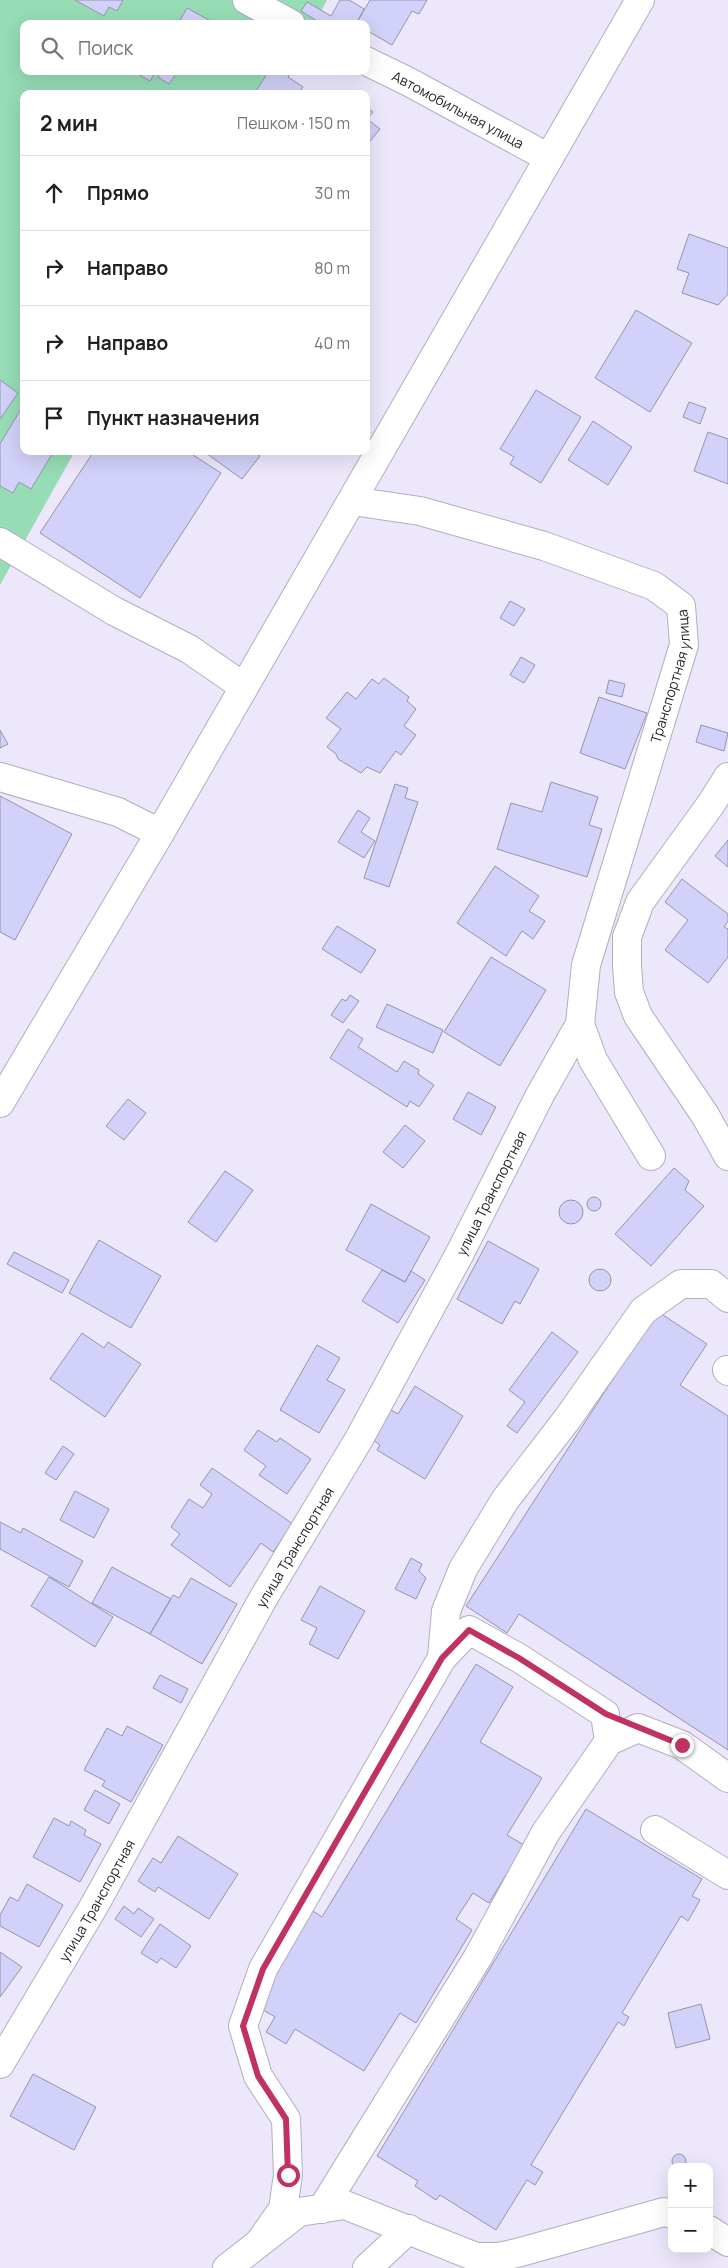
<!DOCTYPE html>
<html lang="ru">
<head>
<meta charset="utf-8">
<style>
	body { margin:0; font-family:Manrope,sans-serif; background:#f2f2f2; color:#202124 }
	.controls { position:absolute; right:15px; bottom:15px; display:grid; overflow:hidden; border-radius:10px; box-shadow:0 5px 20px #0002 }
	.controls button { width:45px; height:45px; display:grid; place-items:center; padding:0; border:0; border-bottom:1px solid #e0e0e0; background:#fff; color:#202124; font:25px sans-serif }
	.stop { position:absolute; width:15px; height:15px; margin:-11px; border:4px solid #c03261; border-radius:50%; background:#fff }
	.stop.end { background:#c03261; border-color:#fff; box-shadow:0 1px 5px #0008 }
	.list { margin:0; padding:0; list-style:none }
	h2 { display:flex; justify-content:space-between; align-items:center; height:65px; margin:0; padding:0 20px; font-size:21px }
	h2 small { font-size:16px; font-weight:400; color:#757577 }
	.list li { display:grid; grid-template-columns:32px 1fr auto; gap:15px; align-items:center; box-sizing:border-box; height:75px; padding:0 20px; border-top:1px solid #e0e0e0 }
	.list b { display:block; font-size:19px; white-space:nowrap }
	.list em { font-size:16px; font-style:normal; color:#757577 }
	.icon { flex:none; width:28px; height:28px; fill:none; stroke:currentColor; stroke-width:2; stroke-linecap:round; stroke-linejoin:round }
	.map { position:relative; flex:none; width:728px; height:2268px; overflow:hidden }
	.search { position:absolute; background:#fff; box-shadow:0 5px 20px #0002; left:20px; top:20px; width:350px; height:55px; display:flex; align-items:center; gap:12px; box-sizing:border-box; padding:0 18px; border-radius:10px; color:#757577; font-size:19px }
	.panel { position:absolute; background:#fff; box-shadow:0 5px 20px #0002; left:20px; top:90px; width:350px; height:365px; border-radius:10px }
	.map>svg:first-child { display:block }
	.green { fill:#96dcb5 }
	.building { fill:#d1d1f9; stroke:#9495a9 }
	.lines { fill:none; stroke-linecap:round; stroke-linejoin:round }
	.minor-casing { stroke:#b3adc1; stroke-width:30 }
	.major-casing { stroke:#b3adc1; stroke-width:30 }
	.minor { stroke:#fff; stroke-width:28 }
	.major { stroke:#fff; stroke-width:28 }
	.route { stroke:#c03261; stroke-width:6 }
	.labels { text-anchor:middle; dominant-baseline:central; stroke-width:4.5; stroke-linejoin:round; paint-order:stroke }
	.street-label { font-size:14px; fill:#29272f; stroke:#fff }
</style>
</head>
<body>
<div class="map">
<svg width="728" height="2268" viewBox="0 0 728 2268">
	<rect width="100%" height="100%" fill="#ede7fc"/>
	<!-- green -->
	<path class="green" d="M0 0H327L314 24H24V71H288L275 94H24V451H75L0 585Z"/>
	<!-- building -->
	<path class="building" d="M75 0H123L117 11 109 7 104 16Z
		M340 0H349L364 9 356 24H322L301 11 307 2 331 16Z
		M370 0H427L419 14 412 11 392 45 366 30V24H356Z
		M187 8 216 24H178Z
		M133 71H156L150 81Z
		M161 71H178L169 84 158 77Z
		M269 71H292L288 77 303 87 298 94H254Z
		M366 107 373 112 367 119 380 129 366 146Z
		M689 234 728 248V294L718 305 682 293 689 273 677 269Z
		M636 310 692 343 650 412 595 378Z
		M0 380 18 393 0 419Z
		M536 390 581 417 541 483 510 464 514 457 500 449Z
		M689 402 706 408 700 424 683 417Z
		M24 404V451H47L52 454 31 489 19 482 13 493 0 486V444Z
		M593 421 632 447 608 485 568 460Z
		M708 432 728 439V484L694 471Z
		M94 451H187L221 473 140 598 40 533Z
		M203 451H253L260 456 242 479Z
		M510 601 525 609 514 626 500 618Z
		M521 657 535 665 524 683 510 675Z
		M384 678 409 697 407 701 416 709 404 726 416 735 401 755 396 751 380 773 367 767 361 773 338 759 336 754 327 747 341 729 326 718 347 692 356 699 372 679 379 684Z
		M609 680 625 684 622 697 606 693Z
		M599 697 647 713 625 769 580 753Z
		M701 725 728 733 724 751 696 742Z
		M0 730 8 744 0 748Z
		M551 782 598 797 589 825 602 829 587 877 497 849 511 803 542 812Z
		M395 784 408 788 405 798 418 802 389 887 364 878Z
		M0 796 72 834 15 940 0 932Z
		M358 810 370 818 361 832 375 841 364 858 338 842Z
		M728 840V867L715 856Z
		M495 866 539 896 529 911 545 921 533 939 522 931 506 956 457 923Z
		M682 879 728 914V921L724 927 728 929V957L708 983 665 950 688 920 665 902Z
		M337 926 376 950 361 973 322 949Z
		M491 957 546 990 500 1066 444 1032Z
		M350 995 359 1001 343 1023 331 1015 342 999 346 1001Z
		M387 1004 443 1030 433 1053 376 1027Z
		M348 1029 363 1039 358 1047 397 1072 404 1061 419 1070 418 1074 434 1085 419 1107 410 1101 407 1107 330 1058Z
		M468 1092 496 1107 481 1135 453 1119Z
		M128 1099 146 1113 124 1140 106 1126Z
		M405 1125 425 1141 403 1168 383 1152Z
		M674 1168 689 1181 685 1190 704 1206 651 1266 615 1234Z
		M225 1171 253 1190 216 1242 188 1222Z
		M587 1204a7 7 0 1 1 14 0a7 7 0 1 1-14 0Z
		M559 1212a12 12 0 1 1 24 0a12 12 0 1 1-24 0Z
		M371 1204 430 1237 405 1282 346 1250Z
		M99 1240 161 1276 131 1328 69 1293Z
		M488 1241 539 1269 520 1304 515 1301 502 1324 457 1299Z
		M14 1252 69 1280 62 1293 7 1264Z
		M589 1280a11 11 0 1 1 22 0a11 11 0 1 1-22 0Z
		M382 1270 405 1282 411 1271 425 1280 398 1323 362 1301Z
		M657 1311 707 1344 680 1385 728 1416V1750L519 1614 507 1633 466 1606Z
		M552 1332 578 1352 517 1433 507 1426 525 1402 509 1390Z
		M82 1333 104 1348 108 1342 141 1364 105 1417 50 1379Z
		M317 1345 340 1358 327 1380 345 1390 319 1433 280 1410Z
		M415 1386 463 1416 425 1479 377 1450 380 1445 373 1440 391 1410 398 1414Z
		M258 1430 277 1442 280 1438 311 1459 287 1494 259 1475 266 1466 244 1450Z
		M63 1446 74 1454 56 1480 45 1473Z
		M212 1468 293 1524 273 1552 261 1543 230 1587 171 1545 180 1534 171 1527 189 1499 203 1508 212 1494 200 1485Z
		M75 1491 109 1509 94 1538 60 1520Z
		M0 1522 21 1533 23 1528 83 1561 69 1587 0 1549Z
		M411 1558 422 1564 419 1571 426 1578 416 1599 395 1589Z
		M112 1567 171 1599 150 1634 92 1603Z
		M49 1577 113 1617 95 1647 31 1606Z
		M191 1578 237 1604 202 1664 150 1634 173 1595 179 1598Z
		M320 1586 365 1611 338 1659 309 1644 317 1628 301 1620Z
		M476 1664 513 1687 480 1742 542 1778 507 1835 524 1845 489 1903 473 1893 456 1919 472 1930 416 2023 400 2013 364 2071 295 2029 286 2044 266 2032 275 2017 255 2005 313 1911 322 1917Z
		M160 1675 188 1689 181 1703 153 1688Z
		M127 1726 163 1745 131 1802 102 1786 105 1781 84 1770 107 1728 122 1736Z
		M95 1790 120 1804 109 1824 84 1810Z
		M586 1809 702 1879 692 1896 700 1900 688 1921 681 1916 622 2013 629 2017 624 2026 618 2022 531 2165 543 2172 535 2185 527 2180 496 2230 440 2195 436 2200 415 2186 418 2181 377 2156Z
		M54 1818 69 1826 71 1821 86 1830 84 1835 101 1844 80 1882 33 1857Z
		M178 1836 238 1874 209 1919 158 1887 155 1892 138 1881 153 1858 161 1863Z
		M27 1884 63 1905 39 1947 0 1926V1915L10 1897 18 1901Z
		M124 1906 134 1914 138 1908 154 1919 141 1937 115 1919Z
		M160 1924 191 1946 176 1968 161 1958 157 1963 141 1953Z
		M0 1952 22 1967 0 1997Z
		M701 2004 710 2039 676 2048 668 2013Z
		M33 2074 96 2107 74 2150 10 2116Z
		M672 2161a7 7 0 1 1 14 0a7 7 0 1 1-14 0Z"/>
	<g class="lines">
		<!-- minor casing -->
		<g class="minor-casing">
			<g id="minor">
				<path d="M247 0 291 24"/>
				<path id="s1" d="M366 61 409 82 549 158"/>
				<path d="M0 542 114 611 189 649 244 687"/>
				<path d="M0 777 118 812 160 833"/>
				<path d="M728 777 711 804 640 902 627 937V966L629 992 638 1016 705 1115 728 1156"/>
				<path d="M580 1024 593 1060 651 1156"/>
				<path d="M727 1370 728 1371"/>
				<path d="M442 1658 446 1611 463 1569 505 1500 568 1418 643 1311 681 1284H711L728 1298"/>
				<path d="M655 1830 728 1875"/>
				<path id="s2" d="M0 2064 94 1906 264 1597 359 1439 460 1253 540 1095 580 1024 586 965 684 645 681 606 654 586 544 546 420 511 352 501"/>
				<path d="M322 2209 478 1957 546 1832 609 1741 638 1728 682 1745 728 1778"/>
				<path d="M709 2230 728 2242"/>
				<path d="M259 2243 283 2209 288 2175 286 2119 258 2076 243 2026 263 1969 442 1658 469 1630 519 1658 605 1714 609 1741"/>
				<path d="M227 2268 299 2212 345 2205 476 2257H498L517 2253 664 2212 672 2214"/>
				<path d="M367 2268 409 2229"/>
			</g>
		</g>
		<!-- major casing -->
		<g class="major-casing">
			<path id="major" d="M0 1103 160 833 640 0"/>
		</g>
		<!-- minor -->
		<use href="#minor" class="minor"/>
		<!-- major -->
		<use href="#major" class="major"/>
	</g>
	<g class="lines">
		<!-- route -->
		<path class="route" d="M288 2175 286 2119 258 2076 243 2026 263 1969 442 1658 469 1630 519 1658 606 1714 682 1745"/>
	</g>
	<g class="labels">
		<!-- street labels -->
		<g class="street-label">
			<text stroke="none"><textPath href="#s1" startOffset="104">Автомобильная улица</textPath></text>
			<text stroke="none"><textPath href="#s2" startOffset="1552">Транспортная улица</textPath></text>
			<text stroke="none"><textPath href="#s2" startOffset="1000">улица Транспортная</textPath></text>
			<text stroke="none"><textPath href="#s2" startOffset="595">улица Транспортная</textPath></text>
			<text stroke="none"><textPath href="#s2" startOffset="190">улица Транспортная</textPath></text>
		</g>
	</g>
</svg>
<div class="controls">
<button>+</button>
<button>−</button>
</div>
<div class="stop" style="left:288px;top:2175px"></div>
<div class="stop end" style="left:682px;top:1745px"></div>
<div class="search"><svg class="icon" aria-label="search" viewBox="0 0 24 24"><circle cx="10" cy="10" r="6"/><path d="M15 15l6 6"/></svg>Поиск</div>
<section class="panel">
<h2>2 мин<small>Пешком · 150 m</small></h2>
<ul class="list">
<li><svg class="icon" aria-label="ahead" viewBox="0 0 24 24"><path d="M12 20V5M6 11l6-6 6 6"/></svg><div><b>Прямо</b></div><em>30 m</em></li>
<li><svg class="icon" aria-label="right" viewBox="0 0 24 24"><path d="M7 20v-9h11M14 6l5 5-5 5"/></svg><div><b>Направо</b></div><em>80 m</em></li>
<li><svg class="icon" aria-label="right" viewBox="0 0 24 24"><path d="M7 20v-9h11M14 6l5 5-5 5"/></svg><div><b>Направо</b></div><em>40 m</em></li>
<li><svg class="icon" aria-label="arrive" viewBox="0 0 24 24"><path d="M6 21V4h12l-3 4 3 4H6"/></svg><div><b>Пункт назначения</b></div></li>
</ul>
</section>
</div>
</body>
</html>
